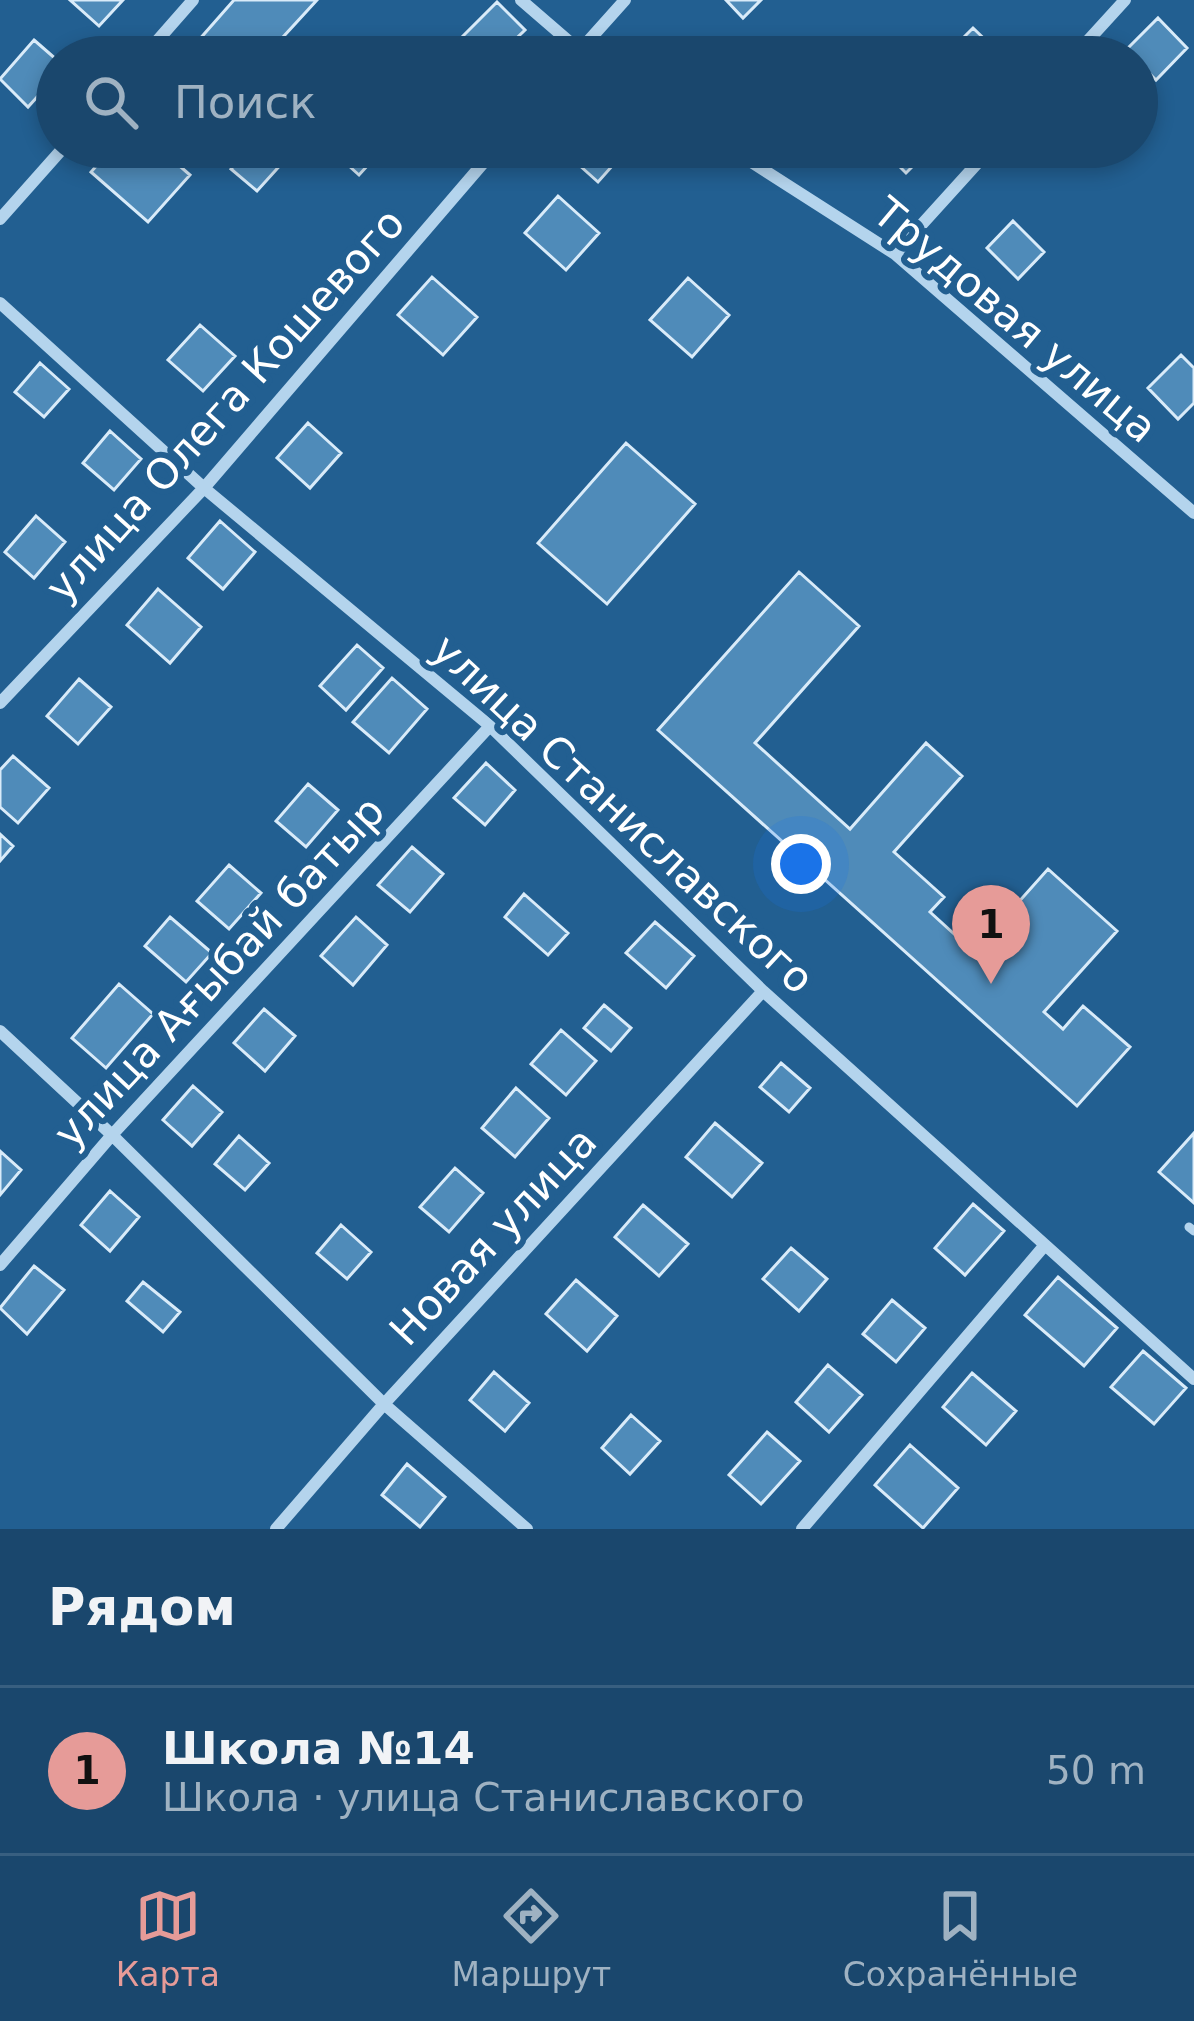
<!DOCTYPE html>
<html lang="ru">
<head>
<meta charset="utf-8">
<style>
	body { margin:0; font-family:"DejaVu Sans",sans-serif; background:#275175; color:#f1f3f6 }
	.you { position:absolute; left:801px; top:864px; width:42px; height:42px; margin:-30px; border:9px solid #fff; border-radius:50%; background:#1a73e8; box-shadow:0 0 0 18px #1a73e833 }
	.badge { display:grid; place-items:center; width:78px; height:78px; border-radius:50%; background:#e69b98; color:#111; font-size:39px; font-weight:700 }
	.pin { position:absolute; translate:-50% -99px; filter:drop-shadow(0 3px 6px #0008) }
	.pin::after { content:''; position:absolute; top:63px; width:42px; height:36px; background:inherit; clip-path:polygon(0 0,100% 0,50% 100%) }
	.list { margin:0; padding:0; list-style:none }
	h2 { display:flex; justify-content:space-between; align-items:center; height:156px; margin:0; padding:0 48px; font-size:51px }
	h2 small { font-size:39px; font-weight:400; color:#9fb2c2 }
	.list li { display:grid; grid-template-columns:78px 1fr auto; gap:36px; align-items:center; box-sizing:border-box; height:168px; padding:0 48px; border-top:3px solid #385f80 }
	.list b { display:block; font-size:45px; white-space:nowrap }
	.list p { margin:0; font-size:39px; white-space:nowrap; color:#9fb2c2 }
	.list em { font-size:39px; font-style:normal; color:#9fb2c2 }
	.icon { flex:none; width:66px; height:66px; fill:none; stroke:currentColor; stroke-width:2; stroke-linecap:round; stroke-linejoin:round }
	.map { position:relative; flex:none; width:1194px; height:1529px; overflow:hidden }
	.search { position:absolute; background:#1a476d; box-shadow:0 6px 18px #0003; left:36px; right:36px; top:36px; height:132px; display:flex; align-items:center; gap:30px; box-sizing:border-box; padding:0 42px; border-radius:66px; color:#9fb2c2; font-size:45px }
	.sheet { height:324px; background:#1a476d }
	nav { display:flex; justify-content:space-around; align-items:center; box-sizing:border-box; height:168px; border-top:3px solid #385f80; background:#1a476d; font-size:33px; color:#9fb2c2 }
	nav a { display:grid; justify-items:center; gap:6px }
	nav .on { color:#e69b98 }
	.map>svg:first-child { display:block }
	.building { fill:#4f8bb9; stroke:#d9ebf9; stroke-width:3 }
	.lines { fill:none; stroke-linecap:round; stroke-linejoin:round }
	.lane { stroke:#b4d4ed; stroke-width:9 }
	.street { stroke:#b4d4ed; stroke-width:12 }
	.labels { text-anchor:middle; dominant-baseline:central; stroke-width:12; stroke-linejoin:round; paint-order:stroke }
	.street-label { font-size:42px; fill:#fff; stroke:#225f91 }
</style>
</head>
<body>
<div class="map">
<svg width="1194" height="1529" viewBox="0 0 1194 1529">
	<rect width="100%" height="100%" fill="#225f91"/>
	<!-- building -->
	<path class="building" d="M70 0H123L99 26Z
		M234 0H317L284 36 308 57H215L198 41Z
		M726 0H761L743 18Z
		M497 2 525 30 497 57H480L461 38Z
		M1158 18 1187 48 1156 80 1126 50Z
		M973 28 1001 55 999 57 946 55Z
		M808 39 827 57H790Z
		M34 40 57 60V75L28 107 0 79Z
		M113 147H158L190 175 148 222 91 172Z
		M251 147H269L284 161 257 191 231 169Z
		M328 147H373L379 153 359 175Z
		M559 147H629L598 182Z
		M886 147H932L906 173 883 150Z
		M558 196 599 233 566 270 525 233Z
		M1013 221 1044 252 1018 279 987 248Z
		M432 277 477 317 443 355 398 315Z
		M688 278 729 315 692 357 650 320Z
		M200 325 235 356 203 391 168 360Z
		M1181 355 1194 368V403L1178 419 1148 388Z
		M40 363 69 389 44 417 15 392Z
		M308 423 341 453 310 488 277 458Z
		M110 431 141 459 114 490 83 463Z
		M626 443 695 504 607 604 538 543Z
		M36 516 65 542 34 578 5 552Z
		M220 521 255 552 223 589 188 558Z
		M799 572 859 626 755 743 850 829 926 743 962 776 894 852 944 897 930 912 974 952 1048 869 1117 931 1044 1012 1063 1029 1083 1006 1130 1047 1077 1106 658 730Z
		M158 589 201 627 170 663 127 625Z
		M357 645 383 668 346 710 320 686Z
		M392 678 427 709 389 753 353 722Z
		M79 679 111 707 78 744 47 716Z
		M13 756 49 788 18 823 0 807V770Z
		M486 763 515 790 485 825 454 798Z
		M308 784 338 810 306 847 276 821Z
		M0 834 13 846 0 861Z
		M412 847 443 874 410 912 378 885Z
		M229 865 261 893 229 929 197 901Z
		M524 894 568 933 548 955 505 917Z
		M170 917 212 953 186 982 145 946Z
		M356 917 387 945 353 985 321 956Z
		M655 922 694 956 666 988 626 953Z
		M119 984 153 1014 106 1068 72 1038Z
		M604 1005 631 1028 611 1051 584 1028Z
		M264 1009 295 1036 265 1071 234 1043Z
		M561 1030 596 1061 566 1095 531 1064Z
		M781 1063 810 1088 789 1112 760 1087Z
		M193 1086 222 1112 192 1146 163 1120Z
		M516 1088 549 1118 515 1157 482 1128Z
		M715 1123 762 1163 732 1197 686 1157Z
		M1194 1133V1203L1159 1172Z
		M239 1136 269 1163 245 1190 215 1164Z
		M0 1151 21 1170 0 1195Z
		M455 1168 483 1193 449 1232 420 1207Z
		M110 1191 139 1217 110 1251 81 1225Z
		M973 1204 1004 1231 965 1275 935 1248Z
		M643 1205 688 1244 659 1276 615 1237Z
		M341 1225 371 1252 347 1279 317 1253Z
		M791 1248 827 1279 799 1311 763 1279Z
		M34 1266 64 1290 27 1334 0 1308Z
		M1058 1277 1117 1328 1084 1366 1025 1315Z
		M576 1280 617 1316 587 1351 546 1314Z
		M143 1282 180 1312 163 1332 127 1301Z
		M892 1300 925 1328 896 1362 863 1334Z
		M1143 1351 1186 1388 1154 1424 1111 1387Z
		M828 1365 862 1395 829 1432 796 1402Z
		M494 1372 529 1403 505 1431 470 1400Z
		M972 1373 1016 1411 986 1445 943 1407Z
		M631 1415 660 1441 630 1474 602 1448Z
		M767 1432 800 1461 761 1504 729 1475Z
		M910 1445 958 1488 923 1528 875 1485Z
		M407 1464 445 1497 420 1527 382 1495Z"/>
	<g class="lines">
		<!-- lane -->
		<path class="lane" d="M1189 1227 1194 1231"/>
		<!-- street -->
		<path class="street" d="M521 0 587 57
			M143 57 193 0
			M574 57 625 0
			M1073 57 1125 0
			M728 147 895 254 1194 513
			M0 219 64 147
			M895 254 992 147
			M0 303 204 488 490 726 763 991 1194 1379
			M0 703 204 488 497 147
			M0 1031 112 1135 384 1404 527 1529
			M0 1265 112 1135 490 726
			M276 1529 384 1404 763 991
			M802 1529 1045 1245"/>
	</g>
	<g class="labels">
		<!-- street labels -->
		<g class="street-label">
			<text transform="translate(1015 320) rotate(40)">Трудовая улица</text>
			<text transform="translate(225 405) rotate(-48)">улица Олега Кошевого</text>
			<text transform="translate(623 814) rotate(43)">улица Станиславского</text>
			<text transform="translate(219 972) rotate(-47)">улица Ағыбай батыр</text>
			<text transform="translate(493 1236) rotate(-47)">Новая улица</text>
		</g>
	</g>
</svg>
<div class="you"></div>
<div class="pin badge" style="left:991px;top:984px">1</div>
<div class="search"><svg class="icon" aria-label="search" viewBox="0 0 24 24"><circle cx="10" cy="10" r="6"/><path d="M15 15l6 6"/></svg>Поиск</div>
</div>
<section class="sheet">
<h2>Рядом<small></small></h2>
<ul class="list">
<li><span class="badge">1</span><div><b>Школа №14</b><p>Школа · улица Станиславского</p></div><em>50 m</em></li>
</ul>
</section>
<nav>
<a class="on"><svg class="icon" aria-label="map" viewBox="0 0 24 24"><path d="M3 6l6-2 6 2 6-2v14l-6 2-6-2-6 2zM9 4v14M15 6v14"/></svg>Карта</a>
<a><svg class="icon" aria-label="directions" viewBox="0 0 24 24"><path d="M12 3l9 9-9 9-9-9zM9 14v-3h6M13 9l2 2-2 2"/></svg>Маршрут</a>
<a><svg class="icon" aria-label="saved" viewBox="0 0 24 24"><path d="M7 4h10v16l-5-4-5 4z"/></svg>Сохранённые</a>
</nav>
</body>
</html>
